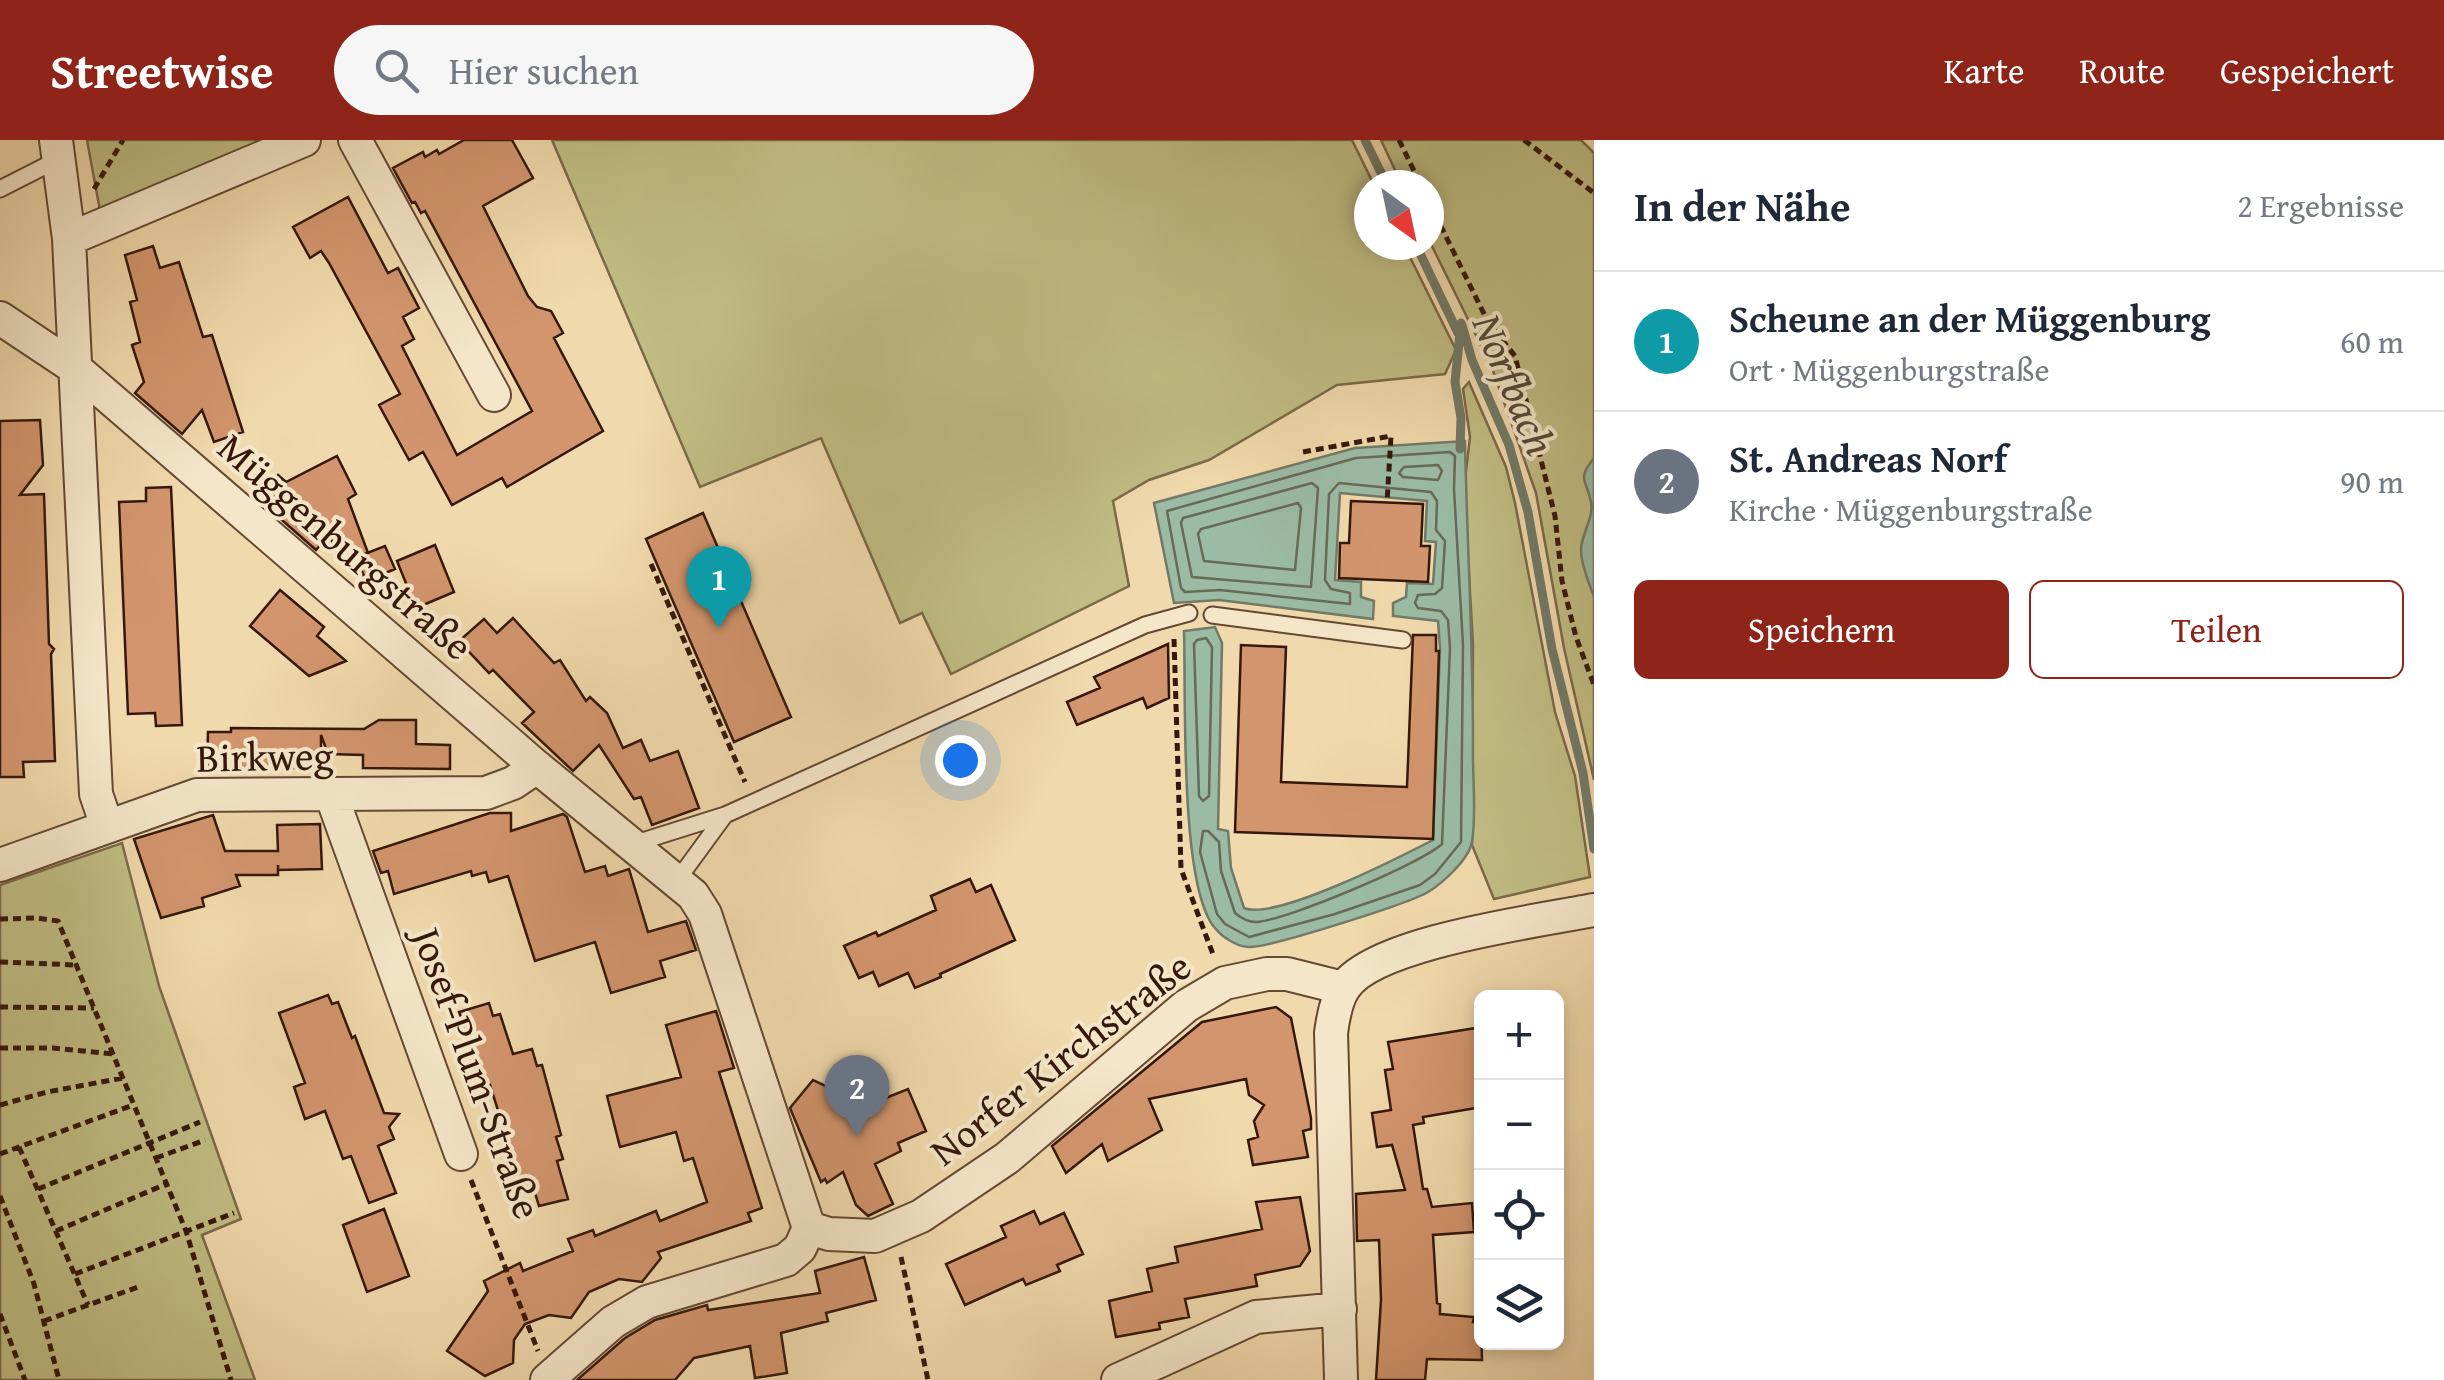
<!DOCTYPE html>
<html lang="de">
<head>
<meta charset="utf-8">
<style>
	body { margin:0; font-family:"Gentium Book Plus",serif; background:#f6f6f7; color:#1f2937 }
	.controls { position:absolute; right:30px; bottom:30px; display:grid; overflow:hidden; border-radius:15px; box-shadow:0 5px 15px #0003 }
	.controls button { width:90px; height:90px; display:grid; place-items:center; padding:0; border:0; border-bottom:2px solid #e0e1e3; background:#fff; color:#1f2937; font:50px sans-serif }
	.compass { position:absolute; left:1354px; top:30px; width:90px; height:90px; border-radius:50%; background:#fff; box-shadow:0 5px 15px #0003; rotate:147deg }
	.you { position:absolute; left:960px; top:620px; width:35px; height:35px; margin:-25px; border:8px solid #fff; border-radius:50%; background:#1a73e8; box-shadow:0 0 0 15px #1a73e833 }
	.badge { display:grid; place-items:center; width:65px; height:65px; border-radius:50%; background:#8f2418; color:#fff; font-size:32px; font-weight:700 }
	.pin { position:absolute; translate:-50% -82px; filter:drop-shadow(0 2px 5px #0008) }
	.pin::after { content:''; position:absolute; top:52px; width:35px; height:30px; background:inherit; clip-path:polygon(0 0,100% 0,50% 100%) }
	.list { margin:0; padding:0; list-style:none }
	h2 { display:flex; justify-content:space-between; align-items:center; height:130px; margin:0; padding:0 40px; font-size:42px }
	h2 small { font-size:32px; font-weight:400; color:#747a83 }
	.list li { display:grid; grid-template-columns:65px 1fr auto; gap:30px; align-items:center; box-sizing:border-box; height:140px; padding:0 40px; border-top:2px solid #e0e1e3 }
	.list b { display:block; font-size:38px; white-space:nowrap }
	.list p { margin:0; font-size:32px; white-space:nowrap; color:#747a83 }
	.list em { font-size:32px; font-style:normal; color:#747a83 }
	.actions { display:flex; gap:20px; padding:30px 40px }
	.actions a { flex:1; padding:22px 0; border:2px solid #8f2418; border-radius:15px; text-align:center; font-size:35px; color:#8f2418 }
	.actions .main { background:#8f2418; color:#fff }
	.icon { flex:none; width:55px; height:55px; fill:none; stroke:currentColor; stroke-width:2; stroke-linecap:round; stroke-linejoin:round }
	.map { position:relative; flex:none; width:1594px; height:1240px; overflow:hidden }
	header { display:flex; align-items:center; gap:60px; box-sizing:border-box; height:140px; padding:0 50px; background:#8f2418; color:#fff }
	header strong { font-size:48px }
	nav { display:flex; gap:55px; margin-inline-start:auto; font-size:35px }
	.search { width:700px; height:90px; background:#f6f6f7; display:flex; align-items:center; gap:25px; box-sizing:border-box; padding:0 35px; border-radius:55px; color:#747a83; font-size:38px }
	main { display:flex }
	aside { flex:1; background:#fff }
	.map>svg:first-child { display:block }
	.green { fill:#c1bd84; stroke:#7b6a48; stroke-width:2.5 }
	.water { fill:#9bbba4; stroke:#727a67; stroke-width:2.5 }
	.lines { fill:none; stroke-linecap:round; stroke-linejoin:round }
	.shore { stroke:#686a58; stroke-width:2.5 }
	.stream { stroke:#727a67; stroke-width:9 }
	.building { fill:#d2956d; stroke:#35180b; stroke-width:2.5 }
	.lane-casing { stroke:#644833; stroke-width:19 }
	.street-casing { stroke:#644833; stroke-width:36 }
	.path { stroke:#35180b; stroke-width:5; stroke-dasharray:8 5; stroke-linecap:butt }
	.lane { stroke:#f5e6c9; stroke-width:15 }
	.street { stroke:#f5e6c9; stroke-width:32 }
	.labels { text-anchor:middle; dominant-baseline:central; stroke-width:8; stroke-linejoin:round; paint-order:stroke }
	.street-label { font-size:40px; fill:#35180b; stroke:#f5e6c9 }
	.water-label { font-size:42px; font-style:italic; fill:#544939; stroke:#f5e6c9 }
</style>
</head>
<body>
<header>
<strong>Streetwise</strong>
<div class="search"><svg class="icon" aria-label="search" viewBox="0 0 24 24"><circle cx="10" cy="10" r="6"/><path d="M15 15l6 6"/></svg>Hier suchen</div>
<nav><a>Karte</a><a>Route</a><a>Gespeichert</a></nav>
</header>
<main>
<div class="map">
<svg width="1594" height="1240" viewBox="0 0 1594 1240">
	<rect width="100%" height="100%" fill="#f0d9ac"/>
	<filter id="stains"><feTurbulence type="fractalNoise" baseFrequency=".002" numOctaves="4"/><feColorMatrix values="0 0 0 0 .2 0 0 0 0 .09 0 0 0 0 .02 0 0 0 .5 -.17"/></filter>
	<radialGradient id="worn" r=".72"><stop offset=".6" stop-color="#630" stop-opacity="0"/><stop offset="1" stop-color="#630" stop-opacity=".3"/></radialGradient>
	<!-- green -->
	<path class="green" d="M87 0H277L101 76Z
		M552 0H1352L1374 45H1369V105H1404L1456 210 1445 234 1337 245 1209 320 1149 340 1113 361 1129 446 951 534 922 473 900 483 821 298 700 347Z
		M1381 0H1581L1594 13V640L1564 508 1536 353 1492 228 1429 100V45H1402Z
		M1469 242 1506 327 1515 363 1555 572 1575 636 1590 737 1494 759 1472 705 1473 504 1464 348 1470 297 1463 249Z
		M122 703 159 846 241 1079 202 1095 255 1240H0V745Z"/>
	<!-- water -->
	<path class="water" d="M1465 301C1467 402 1473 502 1473 603 1472 633 1477 673 1472 702 1469 719 1443 743 1428 752 1410 763 1266 809 1248 807 1236 806 1222 797 1215 788 1179 747 1186 552 1184 491L1215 487 1222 503 1218 689 1228 691 1231 728 1244 768C1275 781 1400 717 1433 700L1440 508 1438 481 1393 476V463L1406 457 1407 443 1433 444 1436 402 1425 401 1427 361 1340 353 1335 440 1361 442V457L1374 461 1373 479 1219 460 1174 463 1154 363 1355 308Z
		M1594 318V457C1589 443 1581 425 1581 410 1581 394 1594 379 1591 362 1587 340 1576 340 1594 318Z"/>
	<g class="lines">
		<!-- shore -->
		<path class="shore" d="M1450 312 1455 316 1454 349 1463 505 1461 702 1435 734 1420 745 1335 774 1249 797 1225 784 1217 774 1200 712 1203 691H1208L1219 702 1221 731 1235 773C1241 778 1248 782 1256 782 1285 781 1422 723 1442 704L1450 508 1448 480 1441 471 1418 468 1415 463 1418 455 1435 454 1442 448 1445 401 1436 390 1437 361 1431 352 1339 343 1329 354 1325 440 1331 449 1350 453V464L1220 450 1185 452 1181 448 1167 371 1356 318Z
			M1438 325 1442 331 1438 340 1403 337 1399 333 1404 327Z
			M1312 343 1318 348 1311 447 1192 437 1181 383 1183 378Z
			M1298 363 1301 368 1295 430 1204 421 1198 394 1201 389Z
			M1206 498 1212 507 1209 656 1203 661 1199 656 1194 504 1197 500Z"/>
		<!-- stream -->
		<path class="stream" d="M1365 0 1387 45
			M1416 105 1458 193
			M1462 185 1472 220 1509 305 1528 372 1552 509 1583 633 1594 709
			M1460 309 1461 278 1455 242 1461 183"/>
	</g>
	<!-- building -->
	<path class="building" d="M464 0H512L533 38 483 66 528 156 537 167 551 171 563 193 554 198 603 291 507 347 502 338 452 365 423 312 409 320 379 265 400 254 329 123 321 111 310 118 293 87 348 57 388 133 398 128 419 168 403 177 414 199 402 206 457 315 532 271 425 71 421 73 415 62 412 63 393 28 423 12 425 17 437 10 439 14Z
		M153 106 160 128 179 122 203 197 212 195 243 292 214 302 202 270 182 294 135 253 144 242 132 205 140 202 130 162 137 160 125 115Z
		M40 280 43 325 20 355 44 354 49 504 54 509 51 514 55 621 23 622 24 637H0V281Z
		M337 316 356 354 348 359 368 413 362 415 385 406 395 429 366 441 356 417 342 423 329 395 316 410 258 359 278 335 286 342Z
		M171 347 182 585 156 586 155 573 128 574 119 362 146 361V348Z
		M1351 361 1423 364 1421 406H1430L1428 442 1339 438 1340 403H1349Z
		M703 373 791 577 734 602 646 399Z
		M435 405 454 452 416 468 397 421Z
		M280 450 324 487 317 496 346 521 309 536 250 486Z
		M513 478 554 523 560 520 586 561 590 557 607 573 623 608 641 600 650 621 678 611 699 668 652 685 641 657 634 659 599 605 573 631 522 583 534 572 493 530 489 533 459 501 484 479 497 493Z
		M1413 495H1436V511H1439L1433 699 1235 692 1241 505 1286 507 1281 642 1407 647Z
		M1168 504 1169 558 1147 568 1143 558 1077 585 1067 562 1100 548 1094 537Z
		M379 580H416V604L450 605V629L363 628V615L328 614 321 595V614H315V628H207L208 592H231V588L364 589Z
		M490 673H511V691L563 674 567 677 585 732 605 726 608 736 629 729 648 792 686 781 696 810 660 821 665 837 611 853 595 802 535 821 508 736 489 742 486 732 472 736 471 731 394 754 388 731 381 733 373 711Z
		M213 675 225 711H278L277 685 320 684 322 729 278 730V725V735H236L240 746 202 758 204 766 161 778 134 699Z
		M970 739 976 752 991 745 1015 800 940 834 941 837 915 848 908 833 879 846 873 832 859 838 844 806 876 792 878 796 936 770 931 756Z
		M328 855 332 864 338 862 352 898 355 896 384 973 399 974 389 987 394 999 378 1006 396 1053 369 1063 351 1016 343 1019 325 971 305 979 294 947 305 943 279 873Z
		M489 863 493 876 500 874 513 914 532 909 537 926 542 925 561 995 556 997 563 1019 557 1021 568 1059 539 1066 534 1050 524 1053 490 945 485 946 479 927 473 928 460 886 464 885 459 872Z
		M1276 867 1291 878 1311 978V989L1303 991 1308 1017 1253 1025 1248 1000 1258 997 1254 981 1264 965 1249 955 1246 939 1149 959 1162 990 1108 1021 1102 1004 1066 1033 1052 1006 1202 882Z
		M716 871 734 928 719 932 762 1068 748 1073 751 1081 658 1112 661 1118 642 1142 619 1139 589 1152 571 1178 549 1175 525 1184 514 1200 513 1223 485 1236 447 1211 488 1151 484 1141 520 1123 523 1131 573 1111 568 1099 593 1090 595 1096 656 1071 660 1081 707 1062 693 1018 684 1021 676 992 620 1007 607 956 681 937 666 885Z
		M1482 887V967L1423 977 1424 983 1413 985 1423 1049H1427L1432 1067 1472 1063 1474 1092 1433 1095 1437 1163 1440 1164V1174L1474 1177 1473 1182H1481L1482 1220 1427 1219 1425 1240H1376L1381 1160 1379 1100 1357 1101 1356 1054 1405 1050 1392 1005 1377 1007 1372 973 1391 970 1385 930 1393 929 1388 902Z
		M869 933 878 961 908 949 926 991 898 1003 901 1011 875 1024 893 1064 868 1076 856 1065 843 1032 827 1043 825 1039 821 1042 790 968 813 940 832 949Z
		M1300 1057 1310 1111 1300 1126 1255 1135 1257 1146 1185 1159 1189 1177 1159 1183 1160 1189 1116 1197 1109 1161 1152 1151 1147 1129 1178 1122 1175 1107 1262 1089 1256 1062Z
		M384 1069 409 1136 367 1152 343 1085Z
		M1034 1071 1040 1084 1064 1073 1083 1114 1057 1125 1060 1131 1026 1145 1023 1139 965 1165 946 1124 1006 1097 1001 1086Z
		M864 1117 876 1160 826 1173 828 1181 781 1193 787 1233 755 1238 750 1206 694 1218 675 1240H577L625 1198 655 1180 707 1165 708 1170 820 1153 815 1131Z"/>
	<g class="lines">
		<!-- lane casing -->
		<g class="lane-casing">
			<path id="lane" d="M0 49 59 19
				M1212 475 1403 500
				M633 704 725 675
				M676 742 725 675 1145 485 1189 473"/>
		</g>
		<!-- street casing -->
		<g class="street-casing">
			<path id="street" d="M56 0 69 99 96 654 107 686
				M355 0 494 255
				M69 99 304 0
				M0 178 75 228 537 627 693 755 705 774 809 1088
				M332 657 461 1014
				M0 725 197 655 486 653 513 643 537 627
				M809 1088 829 1094 875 1096 921 1076 1007 1018 1186 866 1225 843 1267 834H1287L1343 848
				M547 1240 613 1182 647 1162 786 1120 800 1108 809 1088
				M1118 1240 1256 1177 1340 1169
				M1341 1240 1331 893C1333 878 1336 860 1344 848 1373 802 1539 781 1594 770"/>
		</g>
		<!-- path -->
		<path class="path" d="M1399 0 1421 45
			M1524 0 1594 53
			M94 49 123 0
			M1429 62 1488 182 1515 216 1555 376 1562 441 1576 497 1594 545
			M1303 312 1391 296 1387 362
			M651 424 745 642
			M1174 499 1181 729 1214 817
			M0 779 37 778 58 781 186 1091 231 1240
			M0 822 76 825
			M0 867 94 868
			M0 908H53L113 914
			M0 965 47 952 123 938
			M19 1007 88 1165
			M0 1014 133 965
			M156 1018 205 1000
			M471 1040 538 1211
			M38 1049 200 982
			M0 1056 34 1144 59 1240
			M56 1091 166 1044
			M901 1117 928 1240
			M75 1134 234 1073
			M0 1174 25 1240
			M44 1181 138 1147"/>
		<!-- lane -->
		<use href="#lane" class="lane"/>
		<!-- street -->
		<use href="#street" class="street"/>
	</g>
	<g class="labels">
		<!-- street labels -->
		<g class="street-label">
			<text transform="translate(346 406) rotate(41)">Müggenburgstraße</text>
			<text transform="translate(265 616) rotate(-1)">Birkweg</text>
			<text transform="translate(1060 918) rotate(-38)">Norfer Kirchstraße</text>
			<text transform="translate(478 933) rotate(70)">Josef-Plum-Straße</text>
		</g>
		<!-- water labels -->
		<g class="water-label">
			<text transform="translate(1515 244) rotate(67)">Norfbach</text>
		</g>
	</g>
	<rect width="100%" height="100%" filter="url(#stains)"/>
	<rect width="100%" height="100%" fill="url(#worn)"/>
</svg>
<div class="controls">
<button>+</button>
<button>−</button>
<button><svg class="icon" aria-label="locate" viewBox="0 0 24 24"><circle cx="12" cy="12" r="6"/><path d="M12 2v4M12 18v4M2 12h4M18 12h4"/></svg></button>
<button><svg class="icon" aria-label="layers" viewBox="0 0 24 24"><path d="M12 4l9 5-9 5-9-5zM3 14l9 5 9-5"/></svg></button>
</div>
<svg class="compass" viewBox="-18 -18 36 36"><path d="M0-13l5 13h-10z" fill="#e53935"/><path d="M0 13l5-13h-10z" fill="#747a83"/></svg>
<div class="you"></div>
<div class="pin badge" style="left:719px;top:488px;background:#0f9aa8">1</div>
<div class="pin badge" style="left:857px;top:997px;background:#6b7280">2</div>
</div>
<aside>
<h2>In der Nähe<small>2 Ergebnisse</small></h2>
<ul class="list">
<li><span class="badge" style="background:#0f9aa8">1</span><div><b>Scheune an der Müggenburg</b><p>Ort · Müggenburgstraße</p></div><em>60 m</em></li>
<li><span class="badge" style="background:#6b7280">2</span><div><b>St. Andreas Norf</b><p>Kirche · Müggenburgstraße</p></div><em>90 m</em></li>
</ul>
<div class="actions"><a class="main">Speichern</a><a>Teilen</a></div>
</aside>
</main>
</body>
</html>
